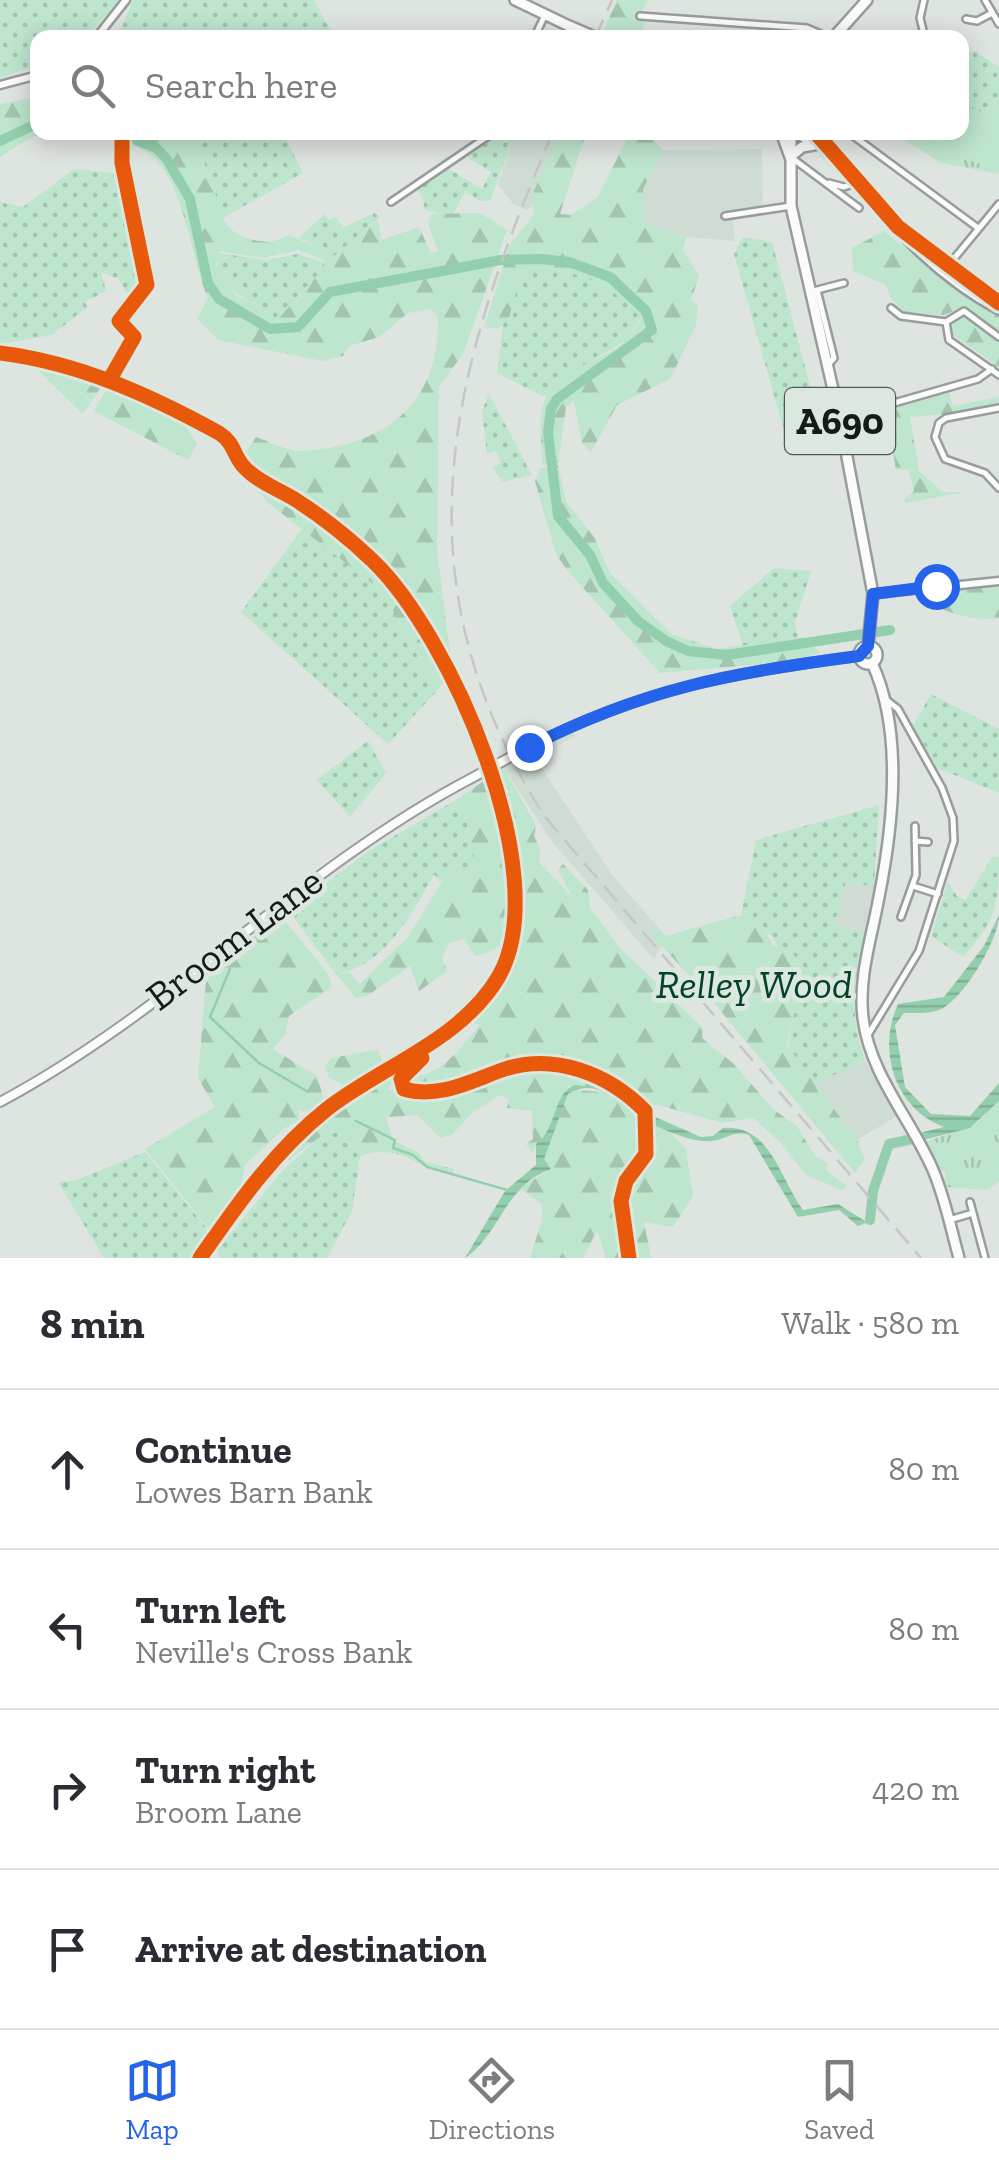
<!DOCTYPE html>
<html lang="en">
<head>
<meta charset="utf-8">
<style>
	body { margin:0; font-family:"Zilla Slab",serif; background:#f2f2f3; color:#2b2b33 }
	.stop { position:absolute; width:30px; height:30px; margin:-22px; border:8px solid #2563eb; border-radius:50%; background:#fff }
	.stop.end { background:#2563eb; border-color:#fff; box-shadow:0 2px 10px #0008 }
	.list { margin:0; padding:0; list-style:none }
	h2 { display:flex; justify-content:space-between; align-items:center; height:130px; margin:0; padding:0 40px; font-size:42px }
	h2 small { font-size:32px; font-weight:400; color:#7c7c81 }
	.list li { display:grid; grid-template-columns:65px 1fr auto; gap:30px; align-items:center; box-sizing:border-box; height:160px; padding:0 40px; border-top:2px solid #e1e1e2 }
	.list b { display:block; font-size:38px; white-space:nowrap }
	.list p { margin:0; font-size:32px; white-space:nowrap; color:#7c7c81 }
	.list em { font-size:32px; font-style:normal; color:#7c7c81 }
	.icon { flex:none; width:55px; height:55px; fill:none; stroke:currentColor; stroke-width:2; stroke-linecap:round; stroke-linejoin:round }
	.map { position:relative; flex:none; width:999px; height:1258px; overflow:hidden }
	.search { position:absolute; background:#fff; box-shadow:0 5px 25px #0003; left:30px; right:30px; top:30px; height:110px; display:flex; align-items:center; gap:25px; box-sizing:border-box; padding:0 35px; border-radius:20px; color:#7c7c81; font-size:38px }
	.sheet { height:770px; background:#fff }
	nav { display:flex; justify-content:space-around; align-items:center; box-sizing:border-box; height:140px; border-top:2px solid #e1e1e2; background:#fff; font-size:28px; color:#7c7c81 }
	nav a { display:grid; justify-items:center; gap:5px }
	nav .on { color:#2563eb }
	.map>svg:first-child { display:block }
	.built { fill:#cedcd3 }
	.grass { fill:url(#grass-dots) }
	.forest { fill:url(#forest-firs); fill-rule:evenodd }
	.park { fill:url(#park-tufts) }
	.pitch { fill:#bee5cd }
	.water { fill:url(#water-rules) }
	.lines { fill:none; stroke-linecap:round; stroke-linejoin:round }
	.stream { stroke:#94cfad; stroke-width:2.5 }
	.river { stroke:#94cfad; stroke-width:10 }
	.minor-casing { stroke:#989c9a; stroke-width:10 }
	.tertiary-casing { stroke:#989c9a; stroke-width:11 }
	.secondary-casing { stroke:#989c9a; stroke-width:12 }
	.primary-casing { stroke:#989c9a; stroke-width:14 }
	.trunk-casing { stroke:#989c9a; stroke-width:14 }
	.minor { stroke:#fafbfa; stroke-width:5 }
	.tertiary { stroke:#fafbfa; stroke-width:6 }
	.secondary { stroke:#fafbfa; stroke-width:8 }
	.primary { stroke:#fafbfa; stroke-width:9 }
	.trunk { stroke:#fafbfa; stroke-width:9 }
	.rail { stroke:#c4c7c6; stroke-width:2.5; stroke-dasharray:20 10; stroke-linecap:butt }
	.secondary-bridge-casing { stroke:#989c9a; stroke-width:12; stroke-linecap:butt }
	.trunk-bridge-casing { stroke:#989c9a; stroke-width:14; stroke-linecap:butt }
	.secondary-bridge { stroke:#fafbfa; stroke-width:8 }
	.trunk-bridge { stroke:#fafbfa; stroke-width:9 }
	.cycleway-casing { stroke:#dbe7df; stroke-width:21 }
	.cycleway { stroke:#e8590c; stroke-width:15 }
	.route { stroke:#2563eb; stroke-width:12 }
	.labels { text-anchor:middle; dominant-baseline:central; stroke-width:10; stroke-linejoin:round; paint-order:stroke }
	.shield { fill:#dbe7df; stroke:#515854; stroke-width:2.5 }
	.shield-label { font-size:38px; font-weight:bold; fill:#161b18 }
	.street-label { font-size:40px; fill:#161b18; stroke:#dbe7df }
	.park-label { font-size:40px; font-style:italic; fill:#004326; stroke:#dbe7df }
</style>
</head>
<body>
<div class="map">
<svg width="999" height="1258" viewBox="0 0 999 1258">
	<defs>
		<pattern id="grass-dots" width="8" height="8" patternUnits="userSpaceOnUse" patternTransform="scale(2.5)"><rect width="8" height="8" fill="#bee5cd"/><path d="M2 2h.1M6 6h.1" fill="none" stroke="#a3c4af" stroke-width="1.8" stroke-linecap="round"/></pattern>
		<pattern id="forest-firs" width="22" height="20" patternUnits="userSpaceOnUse" patternTransform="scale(2.5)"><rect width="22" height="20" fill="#bee5cd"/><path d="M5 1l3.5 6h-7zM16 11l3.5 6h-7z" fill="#a3c4af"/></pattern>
		<pattern id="park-tufts" width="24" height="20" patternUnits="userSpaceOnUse" patternTransform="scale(2.5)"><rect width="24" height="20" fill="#bee5cd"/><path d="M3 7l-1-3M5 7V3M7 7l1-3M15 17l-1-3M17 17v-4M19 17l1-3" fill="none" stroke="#a3c4af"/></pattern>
		<pattern id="water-rules" width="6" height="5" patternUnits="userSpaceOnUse" patternTransform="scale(2.5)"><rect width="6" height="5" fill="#94cfad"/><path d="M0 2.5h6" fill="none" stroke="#7fb194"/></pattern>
	</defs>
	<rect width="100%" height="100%" fill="#dee4e0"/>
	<!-- built -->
	<path class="built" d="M515 133H586L567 182 527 210 513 204 498 184Z
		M762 149 763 206 733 210 734 241 686 237 644 224 643 189 663 150Z
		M573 731 575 736 535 758 612 875 666 936 654 959 553 843 503 767Z
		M846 882 874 886 865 934 834 924Z
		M865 1060 897 1116 857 1140 816 1084Z"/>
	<!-- grass -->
	<path class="grass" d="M0 0H121L85 37 38 38 37 65 0 78Z
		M133 0H314L334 37H117Z
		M974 51 999 67V112L962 101V56Z
		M181 133H283L303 173 221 219 209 172Z
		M500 133H515L490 201H480L465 192 452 216 425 210 422 195 415 189 444 166 482 189 491 172 469 158 468 153Z
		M74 169 113 173 123 182 143 275 139 289 128 296 119 279 101 272 106 291 85 302 87 307 52 335 0 344V202L23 207Z
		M374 213 380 217 335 256 299 238 325 214 328 220 336 217 343 228Z
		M743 237 772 242 820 424 786 438 734 254Z
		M218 253 266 260 298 254 324 263V268L279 318 267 317C251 296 209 288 218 253Z
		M522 267C573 268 606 280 641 316L630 338 562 378 544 397 497 373 503 323Z
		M489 394 532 475 503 482 492 467 501 463 496 451 487 454 482 411Z
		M302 529 382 591 437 691 388 744 241 612Z
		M774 568 811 571 795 622 798 637 743 646 730 606Z
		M931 694 999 729V793L937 768 913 726Z
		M368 741 386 773 350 817 317 780Z
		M461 797 478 868 446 875 440 882 434 874C412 914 384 967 336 974L289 911 372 849Z
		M879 805 874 886 846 882 834 924 865 934C854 985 848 1010 865 1060L816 1084 788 1050 796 995 773 937 741 915 756 840Z
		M992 857H999C999 904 996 921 963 957L931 936 948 882 957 896 966 900Z
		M327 1131 337 1133 360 1156 352 1211 327 1258H219L218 1250 282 1171Z
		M145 1152 208 1230 189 1258H104L58 1182 74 1181Z"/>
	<!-- forest -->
	<path class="forest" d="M617 0H648L637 20 645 22 639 37H623L604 29Z
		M37 97 38 132 64 133 33 136 0 157V104Z
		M72 133H181C192 145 201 156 208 171 221 199 215 230 250 239 266 243 274 243 288 235L335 255 378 220 381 240 419 227 431 253 438 251 428 224 431 214 480 213 507 230 463 354 439 386 437 551 452 668 437 691 382 591 267 502 240 462 256 437C270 442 287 451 301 451 385 447 440 404 438 317L431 309 408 313 379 337 349 346 343 356 323 361 218 340 197 319 208 298C190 258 185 180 148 153 129 140 94 137 72 133ZM299 250 324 260V268L279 318 267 317 259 306 236 296 216 266 219 251 262 258Z
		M560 133H586L560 214 571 215 597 198 630 133 649 135 663 150 643 189 644 223 686 237 683 250 699 276 691 300 698 306 696 325 670 379 617 405 591 452 582 443 574 400 566 407 558 463 542 465C542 445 538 421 544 402 557 359 628 363 641 317 607 280 572 268 523 267L509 318 498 329 484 327 510 245 534 214 532 195Z
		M884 231 950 285 999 315V331L966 307 943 315 904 312 890 297 886 285 853 271 852 248Z
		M965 315 999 341V367L950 333 949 325Z
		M28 361 105 381 83 414Z
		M110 383 179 415 197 444 188 460 94 411Z
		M949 389 952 406 999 397V402L967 412 910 417 919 471 943 492H965L905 503V498L914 491 908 469 896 470 891 440 897 431 890 406Z
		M558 465 566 502 594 537 610 573 671 634 717 649 802 637 821 653 784 662 660 673 567 570 556 554 535 481 541 468Z
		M999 585V618C978 623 929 610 917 592Z
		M503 767 536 825 534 836 540 848 539 862 573 898 558 870 563 864 588 890 590 908 621 949 703 1028 702 1038 734 1064 773 1109 797 1126 815 1156 827 1163V1171L847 1186 842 1190 806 1175 781 1143 753 1118 723 1123 658 1105 632 1107 614 1089 568 1086 547 1137 537 1143 533 1153 526 1144 533 1139 532 1111 507 1108 509 1099 500 1095 472 1113 452 1135 440 1138 417 1115 386 1117 393 1140 419 1153 425 1162 455 1169 452 1174C414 1168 401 1142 360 1156L337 1133 328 1131 286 1162V1152L339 1102 417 1053 419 1060 388 1088 393 1093C440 1111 487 1068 534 1068L531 1063H517L433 1090 403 1085 408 1074C439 1082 462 1044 480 1026L466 1018C495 989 527 953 517 910L506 915 509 935C503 945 487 955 475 956L464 939 449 943 442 958 447 971 419 991 410 966 367 996 356 998 336 974 349 972 360 984 408 937 446 875 477 868 461 797Z
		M741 915 764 929 773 945 792 952 804 969 787 1045 857 1140 865 1159 855 1173 710 998 649 932 652 928 666 936Z
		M282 917 328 974 332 987 289 1016 286 1033 273 1049 318 1077 323 1098 311 1112 298 1110 299 1120 283 1129 245 1165 241 1185 210 1231 145 1149 215 1107 198 1078 207 968Z
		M378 1050 383 1063 346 1086 329 1078 325 1066 331 1058Z
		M577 1090 612 1093 635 1116 667 1129 686 1149 693 1196 673 1227 644 1222 651 1258H606L597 1230 583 1258H530L542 1220V1204L522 1190 523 1186 551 1169 543 1159 568 1094Z"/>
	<!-- park -->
	<path class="park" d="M962 101 999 112V174L941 163 894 133 962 132Z
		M999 1101V1182L986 1190 946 1187 945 1171 940 1170 925 1142 975 1125Z"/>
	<!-- pitch -->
	<path class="pitch" d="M962 105 999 118V156L989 167 917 142 914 133 962 132Z"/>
	<!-- water -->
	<path class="water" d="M999 915C999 939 965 996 943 1008 933 1014 916 1013 904 1013L895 1025 905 1087 931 1114 970 1116 999 1083V1101L970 1128 923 1140 919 1133 944 1127C894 1109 877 1049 898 1004L944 997 984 946Z
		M575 1085 614 1089 632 1107 701 1137 713 1136 723 1128C770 1124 779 1177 803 1210L838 1204 865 1221 870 1206 874 1220 858 1226 839 1210 798 1217 749 1135C732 1130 726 1140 712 1141 692 1143 668 1131 651 1124 623 1113 603 1073 568 1094L544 1159 551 1169C504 1186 500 1235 465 1258L505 1191 536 1165V1144C557 1130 553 1092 575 1085Z"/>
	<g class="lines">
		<!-- stream -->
		<path class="stream" d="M241 954 242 948
			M230 969 210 1017 259 1063 308 1092
			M356 1121 395 1140 393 1148 413 1155 427 1167 511 1191"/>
		<!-- river -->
		<path class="river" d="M117 132 156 148 166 158 190 199 208 283 219 299 270 329 298 327 330 292 501 260 541 259 569 262 610 277 646 311 652 330 557 399 551 409 548 432 558 516 590 555 603 583 638 621 666 641 688 651 727 655 890 630
			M0 141 38 123
			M870 1220 873 1191 889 1144 922 1137"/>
		<!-- minor casing -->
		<g class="minor-casing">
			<path id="minor" d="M924 0 920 18 925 38
				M985 0 999 24
				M640 16 807 28 830 38
				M966 19 977 21 992 13
				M534 38 545 15
				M848 132 978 228
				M792 158 859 208
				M829 183 844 187 853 184
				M391 202 494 132
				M725 216 791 206
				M943 272 999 204
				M817 290 844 283
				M811 291 817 290 834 358 827 366
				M891 308 901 316 946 322
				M999 337 964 311 946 322 949 340 999 375
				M894 403 978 379 992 369
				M999 408 946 418 939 423 935 437 945 459 985 473 999 488
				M915 841 928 842
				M913 886 938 894
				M901 917 916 875 915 826
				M868 1035 919 951 954 841 953 818 942 788 898 709 884 698
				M970 1202 985 1258
				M949 1220 973 1213"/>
		</g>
		<!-- tertiary casing -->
		<g class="tertiary-casing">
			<path id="tertiary" d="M96 38 126 0
				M0 85 38 75
				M873 594 999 581"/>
		</g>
		<!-- secondary casing -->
		<g class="secondary-casing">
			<path id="secondary" d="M529 747C642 689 734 672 859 656
				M0 1102C169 1012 301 868 470 779"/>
		</g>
		<!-- primary casing -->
		<g class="primary-casing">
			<path id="primary" d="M791 132V206L840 420 873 594 868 646
				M859 655a9 9 0 1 1 18 0a9 9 0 1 1-18 0Z
				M872 663C904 732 893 826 879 897 872 936 858 978 863 1018 870 1075 911 1119 933 1170 945 1198 951 1229 959 1258"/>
		</g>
		<!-- trunk casing -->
		<g class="trunk-casing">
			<path id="trunk" d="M515 0 569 26
				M833 38 867 0
				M781 132 790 157 802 147 814 145
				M797 132 814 145
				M809 132C871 196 918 266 999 309"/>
		</g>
		<!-- minor -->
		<use href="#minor" class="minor"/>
		<!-- tertiary -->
		<use href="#tertiary" class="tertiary"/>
		<!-- secondary -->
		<use href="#secondary" class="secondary"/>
		<!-- primary -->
		<use href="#primary" class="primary"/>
		<!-- trunk -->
		<use href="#trunk" class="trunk"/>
		<!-- rail -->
		<path class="rail" d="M595 38 612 0
			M553 132C448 376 394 578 545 817L921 1258"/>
		<!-- secondary-bridge casing -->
		<g class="secondary-bridge-casing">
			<path id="secondary-bridge" d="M470 779 529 747"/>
		</g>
		<!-- trunk-bridge casing -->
		<g class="trunk-bridge-casing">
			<path id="trunk-bridge" d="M569 26 597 38"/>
		</g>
		<!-- secondary-bridge -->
		<use href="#secondary-bridge" class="secondary-bridge"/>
		<!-- trunk-bridge -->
		<use href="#trunk-bridge" class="trunk-bridge"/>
		<!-- cycleway casing -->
		<g class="cycleway-casing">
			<path id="cycleway" d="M815 132 898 227 999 303
				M0 353C79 363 150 395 219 433 235 443 233 456 245 468 258 482 280 490 296 500 324 518 349 538 373 561 450 635 556 875 499 976 462 1040 382 1066 327 1109 275 1150 237 1205 200 1258
				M110 379 134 337 119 321 147 285 122 163V132
				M422 1058 401 1079 404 1089C438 1099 471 1081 502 1070 554 1052 609 1074 645 1111L646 1154 626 1181 621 1201 629 1258"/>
		</g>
		<!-- cycleway -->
		<use href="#cycleway" class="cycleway"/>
	</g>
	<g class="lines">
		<!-- route -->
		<path class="route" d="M529 747C642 689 734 672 859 656L868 646 873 594 936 586"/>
	</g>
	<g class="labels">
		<!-- shield labels -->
		<rect class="shield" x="785" y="388" width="110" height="66" rx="8"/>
		<g class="shield-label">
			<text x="840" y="421">A690</text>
		</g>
		<!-- street labels -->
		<g class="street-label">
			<text transform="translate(234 938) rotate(-37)">Broom Lane</text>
		</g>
		<!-- park labels -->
		<g class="park-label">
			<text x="754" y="984">Relley Wood</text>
		</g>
	</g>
</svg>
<div class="stop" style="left:936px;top:586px"></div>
<div class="stop end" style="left:529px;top:747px"></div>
<div class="search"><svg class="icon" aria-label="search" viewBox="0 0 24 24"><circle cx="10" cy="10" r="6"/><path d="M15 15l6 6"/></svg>Search here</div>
</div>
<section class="sheet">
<h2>8 min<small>Walk · 580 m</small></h2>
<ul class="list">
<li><svg class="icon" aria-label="ahead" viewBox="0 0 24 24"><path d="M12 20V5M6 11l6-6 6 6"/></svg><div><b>Continue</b><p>Lowes Barn Bank</p></div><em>80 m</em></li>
<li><svg class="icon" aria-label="left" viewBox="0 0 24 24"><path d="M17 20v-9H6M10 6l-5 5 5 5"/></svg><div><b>Turn left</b><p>Neville's Cross Bank</p></div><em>80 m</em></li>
<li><svg class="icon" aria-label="right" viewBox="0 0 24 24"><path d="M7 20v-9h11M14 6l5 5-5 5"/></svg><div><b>Turn right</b><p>Broom Lane</p></div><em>420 m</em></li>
<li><svg class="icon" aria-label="arrive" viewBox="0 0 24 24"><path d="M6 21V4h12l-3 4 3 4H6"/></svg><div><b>Arrive at destination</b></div></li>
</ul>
</section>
<nav>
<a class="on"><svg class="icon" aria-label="map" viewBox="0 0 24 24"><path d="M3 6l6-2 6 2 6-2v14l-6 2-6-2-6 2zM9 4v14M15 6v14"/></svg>Map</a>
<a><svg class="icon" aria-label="directions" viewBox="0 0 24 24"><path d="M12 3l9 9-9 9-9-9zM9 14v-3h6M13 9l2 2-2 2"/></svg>Directions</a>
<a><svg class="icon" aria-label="saved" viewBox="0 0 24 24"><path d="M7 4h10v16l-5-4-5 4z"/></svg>Saved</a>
</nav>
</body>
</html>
